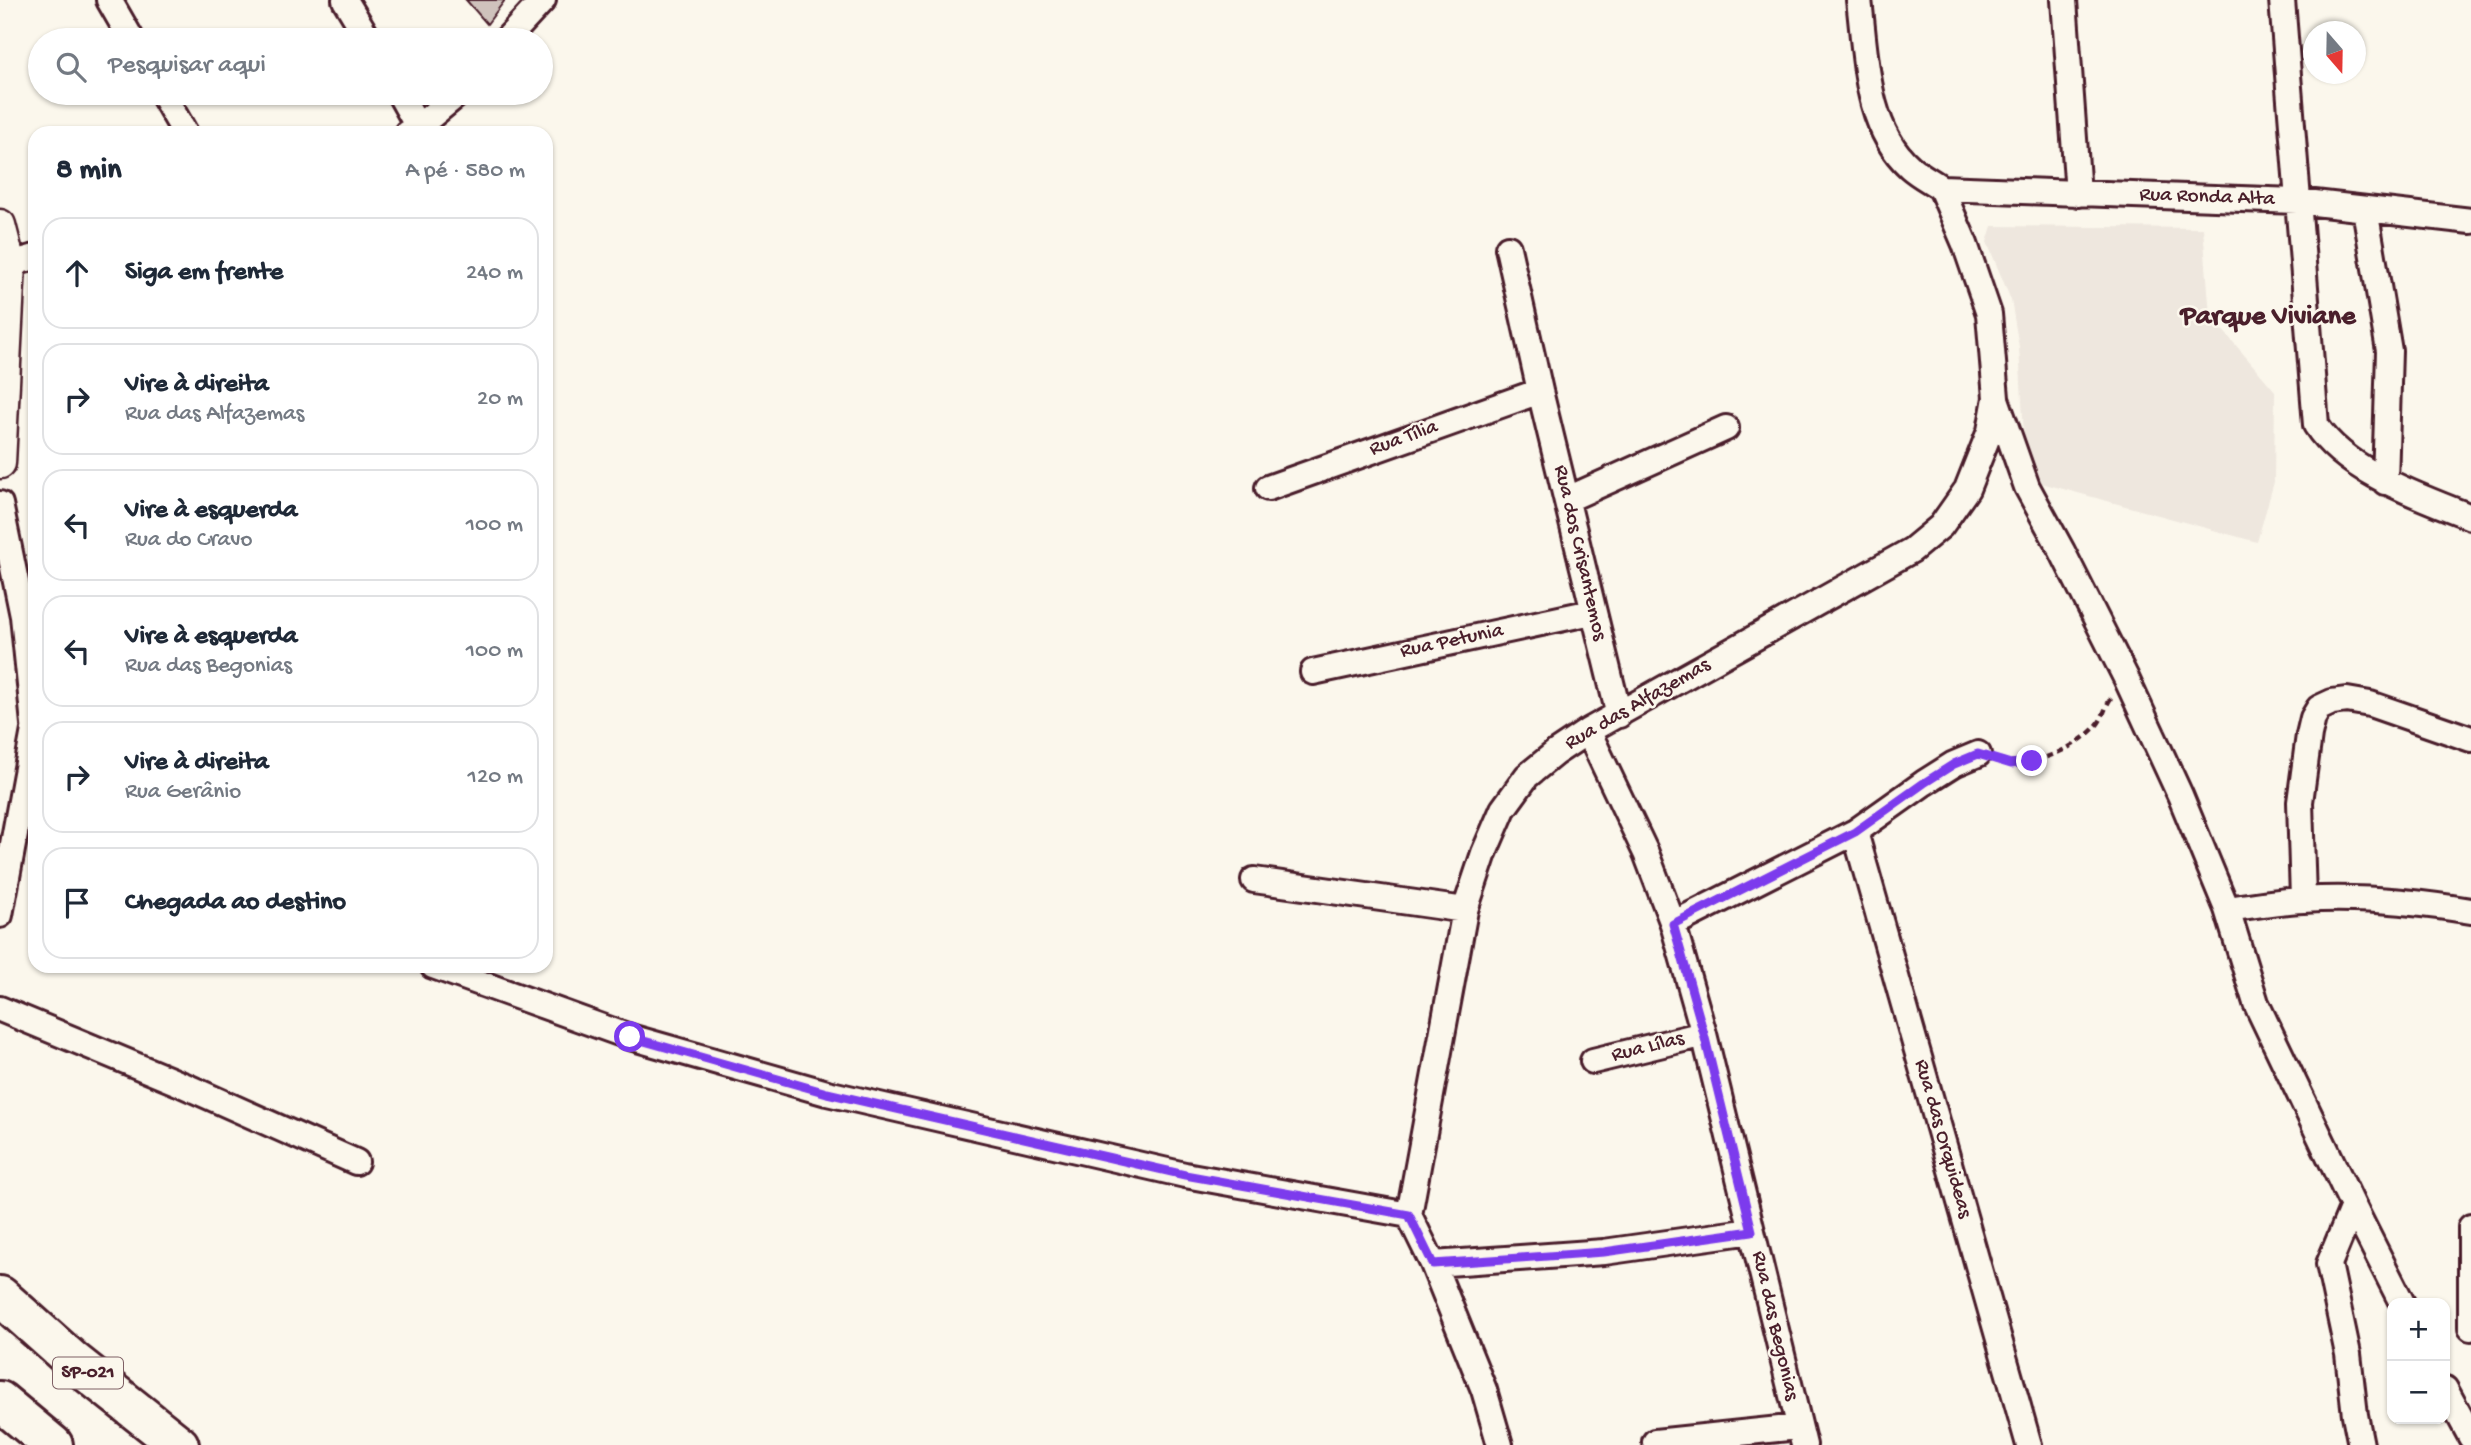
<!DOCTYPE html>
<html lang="pt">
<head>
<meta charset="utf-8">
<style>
	body { margin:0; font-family:"Gochi Hand",sans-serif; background:#f6f6f7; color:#1f2937 }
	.controls { position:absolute; right:21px; bottom:21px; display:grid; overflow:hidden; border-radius:14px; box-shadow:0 2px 5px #0004 }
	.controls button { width:63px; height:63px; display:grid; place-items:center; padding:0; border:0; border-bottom:2px solid #e0e1e3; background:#fff; color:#1f2937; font:35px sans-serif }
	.compass { position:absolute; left:2303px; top:21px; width:63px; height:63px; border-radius:50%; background:#fff; box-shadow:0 2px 5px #0004; rotate:160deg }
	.stop { position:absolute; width:21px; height:21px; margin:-16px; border:5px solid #7c3aed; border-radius:50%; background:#fff }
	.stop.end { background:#7c3aed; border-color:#fff; box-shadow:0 2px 7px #0008 }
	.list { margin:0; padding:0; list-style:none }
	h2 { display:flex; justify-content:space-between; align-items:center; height:91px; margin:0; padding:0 28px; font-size:30px }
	h2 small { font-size:23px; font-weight:400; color:#747a83 }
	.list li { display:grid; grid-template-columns:46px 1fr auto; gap:21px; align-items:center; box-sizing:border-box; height:112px; margin:0 14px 14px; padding:0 14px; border:2px solid #e0e1e3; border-radius:21px }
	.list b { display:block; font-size:26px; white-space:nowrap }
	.list p { margin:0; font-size:23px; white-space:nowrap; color:#747a83 }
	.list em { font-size:23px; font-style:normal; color:#747a83 }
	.icon { flex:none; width:38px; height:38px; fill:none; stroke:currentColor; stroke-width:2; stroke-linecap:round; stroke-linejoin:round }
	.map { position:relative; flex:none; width:2471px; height:1445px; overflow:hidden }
	.search { position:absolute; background:#fff; box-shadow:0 2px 5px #0004; left:28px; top:28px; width:525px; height:77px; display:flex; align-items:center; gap:18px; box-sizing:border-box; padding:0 24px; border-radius:38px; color:#747a83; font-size:26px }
	.panel { position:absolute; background:#fff; box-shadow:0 2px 5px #0004; left:28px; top:126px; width:525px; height:847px; border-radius:21px }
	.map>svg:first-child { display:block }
	.built { fill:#eee7de }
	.building { fill:#cfc2bc; stroke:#4a1f2b; stroke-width:2 }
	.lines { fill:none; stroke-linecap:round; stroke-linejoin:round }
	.minor-casing { stroke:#4a1f2b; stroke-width:30 }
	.tertiary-casing { stroke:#4a1f2b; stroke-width:35 }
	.motorway-casing { stroke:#4a1f2b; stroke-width:44 }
	.path { stroke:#4a1f2b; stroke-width:4.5; stroke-dasharray:7 5; stroke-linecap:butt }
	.minor { stroke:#fbf7ec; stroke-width:24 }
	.tertiary { stroke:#fbf7ec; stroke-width:30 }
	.motorway { stroke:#fbf7ec; stroke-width:38 }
	.route { stroke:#7c3aed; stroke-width:9 }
	.labels { text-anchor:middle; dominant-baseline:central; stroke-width:5; stroke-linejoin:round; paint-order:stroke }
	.shield { fill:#fbf7ec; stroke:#7f6065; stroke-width:2 }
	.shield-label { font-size:19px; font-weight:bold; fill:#4a1f2b }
	.street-label { font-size:21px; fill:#4a1f2b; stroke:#fbf7ec }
	.district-label { font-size:28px; font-weight:bold; fill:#4a1f2b; stroke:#fbf7ec }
</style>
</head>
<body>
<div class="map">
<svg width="2471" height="1445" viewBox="0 0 2471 1445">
	<rect width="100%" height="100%" fill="#fbf7ec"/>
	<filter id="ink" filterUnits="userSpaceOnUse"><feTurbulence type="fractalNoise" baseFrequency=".0143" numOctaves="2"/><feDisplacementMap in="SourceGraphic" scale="14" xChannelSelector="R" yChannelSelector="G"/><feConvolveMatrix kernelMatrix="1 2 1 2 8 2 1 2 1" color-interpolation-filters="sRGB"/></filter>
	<g filter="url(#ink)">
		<!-- built -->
		<path class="built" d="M1992 226 2203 228 2210 315 2275 391 2274 482 2257 542 2034 481 2024 436 2019 347 2011 300 1987 242Z"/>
		<!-- building -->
		<path class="building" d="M466 0H505L487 24Z"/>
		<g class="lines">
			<!-- minor casing -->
			<g class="minor-casing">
				<path id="minor" d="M109 0 132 40
					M345 0 369 40
					M1859 0C1866 55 1865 127 1910 167 1919 175 1931 181 1941 188L2297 201 2471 221
					M2064 0 2078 194
					M2282 0 2316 425C2346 472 2421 497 2471 517
					M506 40 543 0
					M162 93 185 133
					M399 93 418 127
					M407 133 418 127 459 93
					M2365 209 2389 351 2385 482
					M1508 248 1540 391 1619 715
					M10 264 35 257
					M1996 399 2027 487 2062 551 2126 678 2180 795 2227 909 2256 1003 2353 1206 2402 1303
					M1268 488 1540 391
					M1568 499 1726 428
					M0 504 23 616 35 734
					M1313 672 1592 612
					M1588 731 1646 853 1673 924 1704 1034 1804 1445
					M1855 832 2029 1445
					M1254 880 1465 910
					M2303 899 2300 802 2309 735 2313 718 2319 708 2332 702 2347 700 2370 704 2471 739
					M2227 909C2252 906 2277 901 2303 900 2359 896 2416 902 2471 911
					M0 915 34 730
					M1673 924 1855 832 1924 783 1954 764 1978 754
					M433 966 630 1037 827 1093 1185 1175 1409 1215
					M0 1009 183 1085 356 1162
					M1593 1061 1704 1034
					M2353 1206 2329 1264 2348 1354 2355 1415 2361 1445
					M2471 1227V1328
					M1433 1264 1604 1252 1752 1231
					M2445 1389 2471 1437
					M1655 1442 1798 1427
					M1500 1445 1484 1390 1433 1264 1409 1215 1465 910 1484 853 1503 809 1527 776 1555 753 1588 731 1912 550 1941 526 1967 489 1990 431 1996 398 1989 314 1965 244 1941 188"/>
			</g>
			<!-- tertiary casing -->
			<g class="tertiary-casing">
				<path id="tertiary" d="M0 225 10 264 0 463"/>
			</g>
			<!-- motorway casing -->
			<g class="motorway-casing">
				<path id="motorway" d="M0 1296 73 1361 179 1445
					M0 1401 53 1445"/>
			</g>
			<!-- path -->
			<path class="path" d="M1999 760C2030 769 2075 750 2097 725 2104 717 2105 705 2112 697"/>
			<!-- minor -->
			<use href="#minor" class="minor"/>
			<!-- tertiary -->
			<use href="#tertiary" class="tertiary"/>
			<!-- motorway -->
			<use href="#motorway" class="motorway"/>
		</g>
	</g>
	<g class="lines" filter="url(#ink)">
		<!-- route -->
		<path class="route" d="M630 1037 827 1093 1185 1175 1409 1215 1433 1264 1604 1252 1752 1231 1704 1034 1673 924 1855 832 1924 783 1954 764 1978 754 2011 764 2032 761"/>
	</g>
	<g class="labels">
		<!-- shield labels -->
		<rect class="shield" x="53" y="1357.5" width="70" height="31" rx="5"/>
		<g class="shield-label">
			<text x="88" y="1373">SP-021</text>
		</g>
		<!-- street labels -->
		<g class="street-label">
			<text transform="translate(2207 198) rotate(2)">Rua Ronda Alta</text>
			<text transform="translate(1404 439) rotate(-20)">Rua Tília</text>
			<text transform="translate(1579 553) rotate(77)">Rua dos Crisantemos</text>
			<text transform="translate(1452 642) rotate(-12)">Rua Petunia</text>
			<text transform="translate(1638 705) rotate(-30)">Rua das Alfazemas</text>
			<text transform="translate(1648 1048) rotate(-14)">Rua Lílas</text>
			<text transform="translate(1942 1139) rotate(74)">Rua das Orquideas</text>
			<text transform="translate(1774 1326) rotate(77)">Rua das Begonias</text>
		</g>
		<!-- district labels -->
		<g class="district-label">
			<text x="2268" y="317">Parque Viviane</text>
		</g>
	</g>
</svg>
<div class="controls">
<button>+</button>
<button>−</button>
</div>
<svg class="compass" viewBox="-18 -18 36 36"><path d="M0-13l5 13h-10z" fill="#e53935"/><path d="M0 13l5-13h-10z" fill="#747a83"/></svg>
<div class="stop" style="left:630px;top:1037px"></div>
<div class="stop end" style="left:2032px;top:761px"></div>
<div class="search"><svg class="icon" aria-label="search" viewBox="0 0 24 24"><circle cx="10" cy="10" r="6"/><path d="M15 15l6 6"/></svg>Pesquisar aqui</div>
<section class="panel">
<h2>8 min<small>A pé · 580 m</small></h2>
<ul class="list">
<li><svg class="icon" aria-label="ahead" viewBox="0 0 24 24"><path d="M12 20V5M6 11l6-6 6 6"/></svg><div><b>Siga em frente</b></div><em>240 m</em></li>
<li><svg class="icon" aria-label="right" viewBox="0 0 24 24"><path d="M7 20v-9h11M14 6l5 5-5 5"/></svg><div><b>Vire à direita</b><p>Rua das Alfazemas</p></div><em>20 m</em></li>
<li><svg class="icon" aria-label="left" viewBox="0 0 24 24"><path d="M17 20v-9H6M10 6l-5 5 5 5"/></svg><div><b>Vire à esquerda</b><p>Rua do Cravo</p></div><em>100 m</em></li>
<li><svg class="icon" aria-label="left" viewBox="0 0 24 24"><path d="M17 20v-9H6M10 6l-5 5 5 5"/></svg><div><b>Vire à esquerda</b><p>Rua das Begonias</p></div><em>100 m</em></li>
<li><svg class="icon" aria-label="right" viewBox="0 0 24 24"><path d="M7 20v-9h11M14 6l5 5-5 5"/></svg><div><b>Vire à direita</b><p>Rua Gerânio</p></div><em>120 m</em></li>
<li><svg class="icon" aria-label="arrive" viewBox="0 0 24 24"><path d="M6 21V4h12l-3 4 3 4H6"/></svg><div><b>Chegada ao destino</b></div></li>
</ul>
</section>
</div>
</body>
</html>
